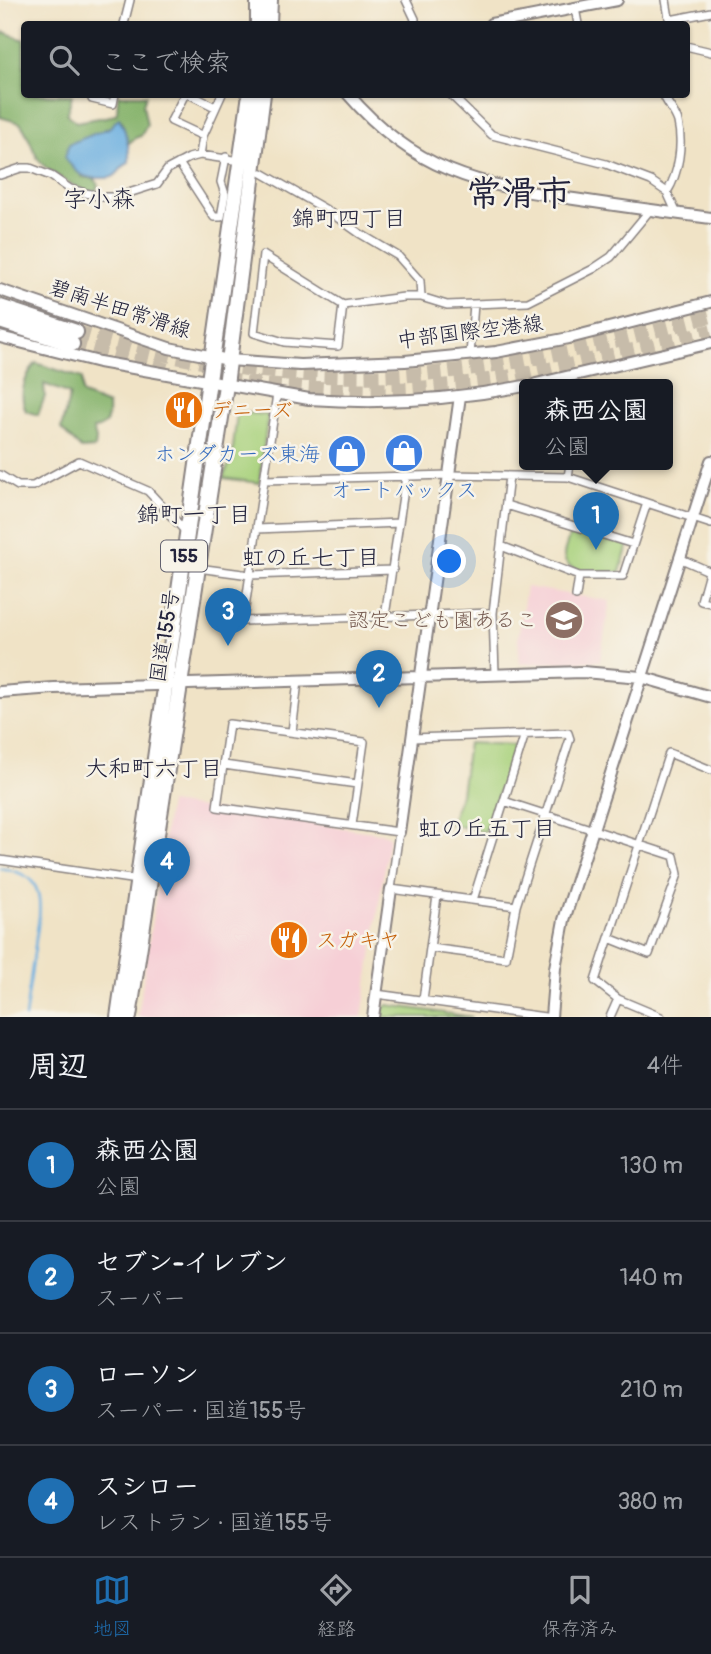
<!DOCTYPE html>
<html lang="ja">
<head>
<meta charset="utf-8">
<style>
	body { margin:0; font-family:Pangolin,"Klee One",sans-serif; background:#20242c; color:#f1f3f6 }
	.you { position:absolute; left:450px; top:562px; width:24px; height:24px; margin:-18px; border:5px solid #fff; border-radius:50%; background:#1a73e8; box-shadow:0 0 0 10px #1a73e833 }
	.badge { display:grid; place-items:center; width:46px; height:46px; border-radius:50%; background:#1f6fb2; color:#fff; font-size:23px; font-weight:700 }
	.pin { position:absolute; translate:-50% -58px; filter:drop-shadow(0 2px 4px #0008) }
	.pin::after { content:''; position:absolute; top:37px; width:24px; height:21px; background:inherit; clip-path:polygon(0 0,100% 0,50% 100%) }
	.popup { position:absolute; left:519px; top:379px; width:154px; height:91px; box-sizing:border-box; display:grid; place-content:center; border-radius:7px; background:#171b24; filter:drop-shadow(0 2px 5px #0005); font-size:23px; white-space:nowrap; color:#9ea1a6 }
	.popup b { font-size:26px; color:#f1f3f6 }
	.popup::after { content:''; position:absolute; left:50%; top:100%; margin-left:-14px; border:14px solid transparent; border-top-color:#171b24 }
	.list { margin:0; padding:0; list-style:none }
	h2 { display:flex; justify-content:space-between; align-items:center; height:91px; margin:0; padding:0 28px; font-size:30px }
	h2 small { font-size:23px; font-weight:400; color:#9ea1a6 }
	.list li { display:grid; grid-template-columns:46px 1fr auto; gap:21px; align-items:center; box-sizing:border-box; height:112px; padding:0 28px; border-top:2px solid #363941 }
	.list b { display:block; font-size:26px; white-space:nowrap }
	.list p { margin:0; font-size:23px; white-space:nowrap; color:#9ea1a6 }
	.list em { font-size:23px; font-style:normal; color:#9ea1a6 }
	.icon { flex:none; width:38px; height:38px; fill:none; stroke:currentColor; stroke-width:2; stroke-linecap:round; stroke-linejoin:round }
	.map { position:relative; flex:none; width:711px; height:1017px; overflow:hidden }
	.search { position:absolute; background:#171b24; box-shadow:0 2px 5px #0004; left:21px; right:21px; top:21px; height:77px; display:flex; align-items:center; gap:18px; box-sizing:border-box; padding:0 24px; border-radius:7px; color:#9ea1a6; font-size:26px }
	.sheet { height:539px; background:#171b24 }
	nav { display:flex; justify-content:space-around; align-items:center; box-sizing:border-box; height:98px; border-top:2px solid #363941; background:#171b24; font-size:19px; color:#9ea1a6 }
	nav a { display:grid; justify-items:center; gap:4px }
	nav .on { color:#1f6fb2 }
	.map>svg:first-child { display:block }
	.built { fill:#f6cfd6 }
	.green { fill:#a8d17c; stroke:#657a5c; stroke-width:2 }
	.forest { fill:#86b36c; stroke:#546a54; stroke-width:2 }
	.water { fill:#6bafe0; stroke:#46688e; stroke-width:2 }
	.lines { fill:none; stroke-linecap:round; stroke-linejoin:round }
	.stream { stroke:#6bafe0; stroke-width:2.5 }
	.highway-tunnel { stroke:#c7bcaa; stroke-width:14; stroke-dasharray:14 7; stroke-linecap:butt }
	.street-casing { stroke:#898280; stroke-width:10 }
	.secondary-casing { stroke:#898280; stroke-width:14 }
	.highway-casing { stroke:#898280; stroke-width:18 }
	.street { stroke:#fff; stroke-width:7 }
	.secondary { stroke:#fff; stroke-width:10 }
	.highway { stroke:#fff; stroke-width:14 }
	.labels { text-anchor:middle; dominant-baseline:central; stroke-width:5; stroke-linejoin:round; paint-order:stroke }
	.shield { fill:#f7f3e8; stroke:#62616f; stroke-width:2 }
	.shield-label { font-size:19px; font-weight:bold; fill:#22223b }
	.street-label { font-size:21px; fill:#22223b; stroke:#f7f3e8 }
	.food-label { font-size:21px; fill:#c56008; stroke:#f7f3e8; text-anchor:start }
	.shop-label { font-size:21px; fill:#366cbe; stroke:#f7f3e8; text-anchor:end }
	.education-label { font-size:21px; fill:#785e54; stroke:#f7f3e8; text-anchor:end }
	.neighbourhood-label { font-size:23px; fill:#22223b; stroke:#f7f3e8 }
	.quarter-label { font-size:24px; fill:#22223b; stroke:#f7f3e8 }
	.town-label { font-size:35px; font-weight:bold; fill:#22223b; stroke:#f7f3e8 }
</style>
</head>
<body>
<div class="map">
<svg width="711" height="1017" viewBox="0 0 711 1017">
	<rect width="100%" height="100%" fill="#f7f3e8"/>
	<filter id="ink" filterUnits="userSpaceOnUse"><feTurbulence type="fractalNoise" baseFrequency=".0143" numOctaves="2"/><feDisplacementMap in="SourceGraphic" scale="14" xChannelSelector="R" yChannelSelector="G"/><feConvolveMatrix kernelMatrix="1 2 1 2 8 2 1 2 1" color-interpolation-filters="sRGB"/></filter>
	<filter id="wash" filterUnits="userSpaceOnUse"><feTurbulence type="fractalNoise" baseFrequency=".00686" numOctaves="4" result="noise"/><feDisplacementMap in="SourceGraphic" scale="28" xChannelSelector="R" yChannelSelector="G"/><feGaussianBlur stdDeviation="1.57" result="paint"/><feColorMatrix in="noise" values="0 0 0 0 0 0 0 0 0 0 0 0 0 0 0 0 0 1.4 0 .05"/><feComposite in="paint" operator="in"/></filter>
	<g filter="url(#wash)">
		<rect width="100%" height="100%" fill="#f0e3c6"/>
		<!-- built -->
		<path class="built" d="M526 587 610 601 600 661 520 664 518 639Z
			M169 803 386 834 389 837 362 1017H138Z"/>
		<!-- green -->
		<path class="green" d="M237 412 268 415 259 483 223 478 232 457Z
			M572 528 628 545 620 572C606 572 565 576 564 556 564 548 570 536 572 528Z
			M468 743 515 745 485 832 450 824 461 794Z
			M388 1005 472 1017H382L383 1008Z"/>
		<!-- forest -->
		<path class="forest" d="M4 32 24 40V94L72 95 67 114 76 122 111 116 117 113 118 95H146L143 105 147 125 141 136 135 138 128 144 122 121 102 131 82 177 95 179 98 185 96 191C83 194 45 170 38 159 31 147 29 134 20 123L0 117V37Z
			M36 363 82 378V393L88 397 108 405C109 417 108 428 93 429L96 439 95 448 81 449 61 429 70 394 44 384 45 396 38 415 26 411C18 394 25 376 36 363Z"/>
		<!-- water -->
		<path class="water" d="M119 118C126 129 130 150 129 163 120 166 120 174 112 177 111 178 102 178 101 178 82 179 75 172 65 157L69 144 109 128Z"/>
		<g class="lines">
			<!-- stream -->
			<path class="stream" d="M0 868C33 873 42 886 39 918L25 1017"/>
		</g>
	</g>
	<g filter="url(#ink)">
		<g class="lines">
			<!-- highway-tunnel -->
			<path class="highway-tunnel" d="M76 332C179 362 286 381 394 376 503 370 607 344 711 316
				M72 344 171 371
				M225 380C282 386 339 391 396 389 503 385 607 356 711 331"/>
			<!-- street casing -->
			<g class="street-casing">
				<path id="street" d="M406 0 415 19 414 24
					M666 0 670 24
					M575 8 578 24
					M670 20 711 12
					M124 24 130 0
					M686 46 711 52
					M93 94 92 99 113 104 115 94
					M185 94 171 121 203 136
					M189 94 215 107
					M450 94 492 135 606 164 651 181 667 192 677 214
					M665 94V98C669 106 676 114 678 122 683 144 679 173 667 192
					M200 155 203 136 222 94
					M179 163 214 217H221L225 194 221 182 226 157
					M262 173 325 209 359 233 398 256 420 281 421 297
					M0 175 21 168H30L51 176 70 189 102 197H116L157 184 168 169 189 158 200 155 233 160
					M343 305 338 346 284 342 254 333 263 255 343 305 404 297H421L447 305 528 302 593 269 611 257 650 210
					M470 355 474 304
					M277 394 243 621 493 613
					M0 475 18 486H33L79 461 148 491 187 533
					M568 477 570 464
					M264 480 450 475 568 477 647 503 623 576H579L501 546
					M647 503 711 524
					M506 505 633 544
					M257 529 399 523
					M679 558 711 572
					M198 568 250 575 393 570
					M709 572 701 601 711 603
					M576 596 579 576
					M385 616 406 476
					M495 674 493 613 509 476
					M292 732 298 681
					M412 738 568 733 570 739 516 906 506 958 430 948
					M224 765 357 784
					M504 801 674 856 678 874 649 954 609 938
					M352 825 364 742 229 724 217 807 399 832 391 889 516 906
					M0 860 137 880
					M473 900 525 734
					M376 994 545 1017
					M618 999 595 981 669 753 711 770
					M423 1000 437 896
					M610 1017 618 999 661 1017"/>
			</g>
			<!-- secondary casing -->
			<g class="secondary-casing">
				<path id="secondary" d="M491 24 617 0
					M348 94C414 171 478 185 574 199 619 206 665 212 711 218
					M0 290 169 348 229 360 300 365 405 361 496 352 569 338 711 302
					M0 337 99 362 309 399C380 404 454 400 524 386
					M536 384 711 343
					M0 692 54 688 583 672 641 677 711 697
					M399 832 460 396
					M373 1017 391 889
					M551 1017 555 968 564 920 711 461"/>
			</g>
			<!-- highway casing -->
			<g class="highway-casing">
				<path id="highway" d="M258 24V0
					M269 24 270 0
					M0 307 76 332
					M0 321 72 344
					M118 1017 250 94
					M129 1017 226 385 263 94"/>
			</g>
			<!-- street -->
			<use href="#street" class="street"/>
			<!-- secondary -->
			<use href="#secondary" class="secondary"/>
			<!-- highway -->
			<use href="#highway" class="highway"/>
		</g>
	</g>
	<!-- icons -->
	<defs>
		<g id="restaurant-disc" transform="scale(2.0125)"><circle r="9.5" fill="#e8710a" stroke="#f7f3e8"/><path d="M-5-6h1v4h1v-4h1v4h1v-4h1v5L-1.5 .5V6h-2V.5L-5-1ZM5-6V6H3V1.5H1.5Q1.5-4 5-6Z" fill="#fff"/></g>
		<g id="shop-disc" transform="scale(2.0125)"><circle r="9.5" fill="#3f7fe0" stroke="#f7f3e8"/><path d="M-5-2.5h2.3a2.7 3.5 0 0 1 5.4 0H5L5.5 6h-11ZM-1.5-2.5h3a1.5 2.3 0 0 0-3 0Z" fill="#fff"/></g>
		<g id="school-disc" transform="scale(2.0125)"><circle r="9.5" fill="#8d6e63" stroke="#f7f3e8"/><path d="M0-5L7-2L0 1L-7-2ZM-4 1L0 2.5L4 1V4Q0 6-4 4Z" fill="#fff"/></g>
	</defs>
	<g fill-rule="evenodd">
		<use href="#restaurant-disc" x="184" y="410"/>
		<use href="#shop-disc" x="404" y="453"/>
		<use href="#shop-disc" x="347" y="454"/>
		<use href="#school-disc" x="564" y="620"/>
		<use href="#restaurant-disc" x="289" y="940"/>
	</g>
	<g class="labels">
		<!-- shield labels -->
		<rect class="shield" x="161" y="540.5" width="46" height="31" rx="5"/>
		<g class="shield-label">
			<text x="184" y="556">155</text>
		</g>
		<!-- street labels -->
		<g class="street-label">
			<text transform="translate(120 309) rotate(18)">碧南半田常滑線</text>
			<text transform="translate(470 332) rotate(-7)">中部国際空港線</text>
			<text transform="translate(165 636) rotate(-81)">国道155号</text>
		</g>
		<!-- food labels -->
		<g class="food-label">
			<text x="211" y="410">デニーズ</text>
			<text x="316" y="940">スガキヤ</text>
		</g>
		<!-- shop labels -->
		<g class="shop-label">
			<text x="320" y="454">ホンダカーズ東海</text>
			<text x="404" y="490" text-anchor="middle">オートバックス</text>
		</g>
		<!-- education labels -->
		<g class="education-label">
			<text x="537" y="620">認定こども園あるこ</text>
		</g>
		<!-- neighbourhood labels -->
		<g class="neighbourhood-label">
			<text x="349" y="218">錦町四丁目</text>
			<text x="194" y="514">錦町一丁目</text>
			<text x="311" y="557">虹の丘七丁目</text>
			<text x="154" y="768">大和町六丁目</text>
			<text x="487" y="828">虹の丘五丁目</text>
		</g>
		<!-- quarter labels -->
		<g class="quarter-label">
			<text x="99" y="199">字小森</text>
		</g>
		<!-- town labels -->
		<g class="town-label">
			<text x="519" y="194">常滑市</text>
		</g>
	</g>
</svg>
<div class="you"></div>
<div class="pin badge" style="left:596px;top:550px">1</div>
<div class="popup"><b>森西公園</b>公園</div>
<div class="pin badge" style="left:379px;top:708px">2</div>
<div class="pin badge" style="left:228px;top:646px">3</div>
<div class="pin badge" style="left:167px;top:896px">4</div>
<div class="search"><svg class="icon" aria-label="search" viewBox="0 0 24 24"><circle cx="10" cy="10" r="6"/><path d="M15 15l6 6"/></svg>ここで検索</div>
</div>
<section class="sheet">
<h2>周辺<small>4件</small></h2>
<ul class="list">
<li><span class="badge">1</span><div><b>森西公園</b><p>公園</p></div><em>130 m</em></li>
<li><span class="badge">2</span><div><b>セブン-イレブン</b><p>スーパー</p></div><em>140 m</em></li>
<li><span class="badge">3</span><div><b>ローソン</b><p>スーパー · 国道155号</p></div><em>210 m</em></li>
<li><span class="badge">4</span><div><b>スシロー</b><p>レストラン · 国道155号</p></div><em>380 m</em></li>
</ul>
</section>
<nav>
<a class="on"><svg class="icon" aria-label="map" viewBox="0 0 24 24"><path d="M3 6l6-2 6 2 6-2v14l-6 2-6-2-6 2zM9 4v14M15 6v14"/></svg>地図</a>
<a><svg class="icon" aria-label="directions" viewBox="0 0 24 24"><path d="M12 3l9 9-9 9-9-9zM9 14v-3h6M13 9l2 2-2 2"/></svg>経路</a>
<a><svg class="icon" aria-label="saved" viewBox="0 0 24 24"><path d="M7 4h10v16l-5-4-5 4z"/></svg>保存済み</a>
</nav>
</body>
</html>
